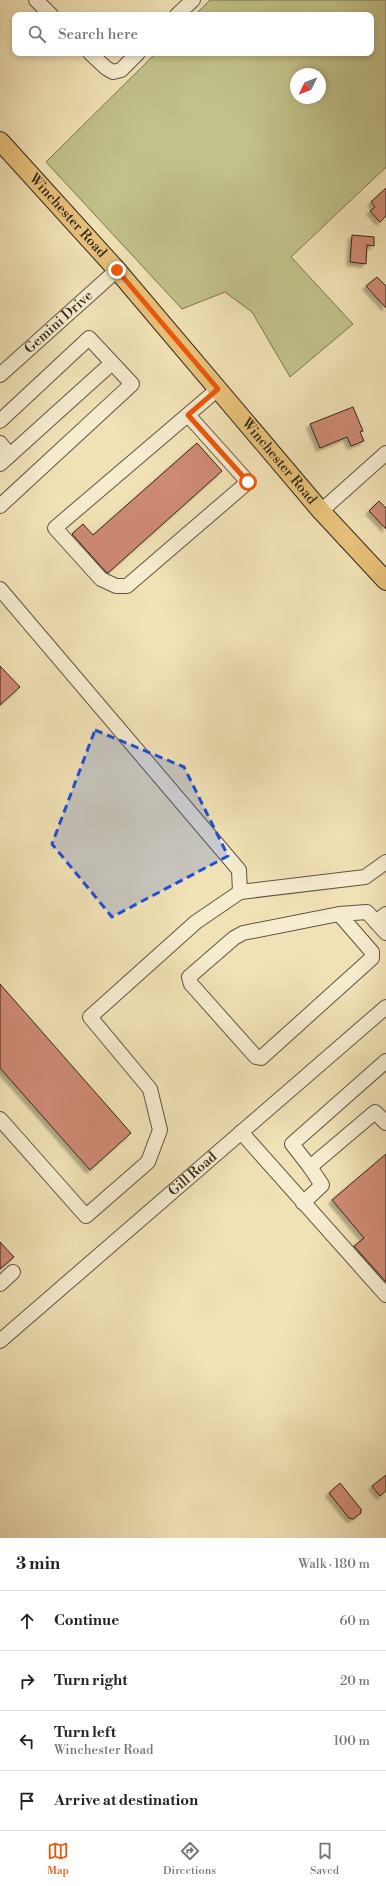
<!DOCTYPE html>
<html lang="en">
<head>
<meta charset="utf-8">
<style>
	body { margin:0; font-family:"Libre Bodoni",serif; background:#f2f2f2; color:#222 }
	.compass { position:absolute; left:290px; top:68px; width:36px; height:36px; border-radius:50%; background:#fff; box-shadow:0 2px 6px #0003; rotate:227deg }
	.stop { position:absolute; width:12px; height:12px; margin:-9px; border:3px solid #ea580c; border-radius:50%; background:#fff }
	.stop.end { background:#ea580c; border-color:#fff; box-shadow:0 1px 4px #0008 }
	.list { margin:0; padding:0; list-style:none }
	h2 { display:flex; justify-content:space-between; align-items:center; height:52px; margin:0; padding:0 16px; font-size:17px }
	h2 small { font-size:13px; font-weight:400; color:#767676 }
	.list li { display:grid; grid-template-columns:26px 1fr auto; gap:12px; align-items:center; box-sizing:border-box; height:60px; padding:0 16px; border-top:1px solid #e0e0e0 }
	.list b { display:block; font-size:15px; white-space:nowrap }
	.list p { margin:0; font-size:13px; white-space:nowrap; color:#767676 }
	.list em { font-size:13px; font-style:normal; color:#767676 }
	.icon { flex:none; width:22px; height:22px; fill:none; stroke:currentColor; stroke-width:2; stroke-linecap:round; stroke-linejoin:round }
	.map { position:relative; flex:none; width:386px; height:1538px; overflow:hidden }
	.search { position:absolute; background:#fff; box-shadow:0 2px 6px #0003; left:12px; right:12px; top:12px; height:44px; display:flex; align-items:center; gap:10px; box-sizing:border-box; padding:0 14px; border-radius:8px; color:#767676; font-size:15px }
	.sheet { height:292px; background:#fff }
	nav { display:flex; justify-content:space-around; align-items:center; box-sizing:border-box; height:56px; border-top:1px solid #e0e0e0; background:#fff; font-size:11px; color:#767676 }
	nav a { display:grid; justify-items:center; gap:2px }
	nav .on { color:#ea580c }
	.map>svg:first-child { display:block }
	.green { fill:#c1c189; stroke:#787352; fill-rule:evenodd }
	.building { fill:#cf8b75; stroke:#30251a; filter:url(#shadow) }
	.lines { fill:none; stroke-linecap:round; stroke-linejoin:round }
	.minor-casing { stroke:#605441; stroke-width:16 }
	.major-casing { stroke:#30251a; stroke-width:20 }
	.minor { stroke:#f6ecd0; stroke-width:14 }
	.major { stroke:#e8c17b; stroke-width:18 }
	.route { stroke:#ea580c; stroke-width:5 }
	.marked { fill:#1d4ed8; fill-opacity:0.2; stroke:#1d4ed8; stroke-width:3; stroke-dasharray:8 5; stroke-linejoin:round }
	.labels { text-anchor:middle; dominant-baseline:central; stroke-width:3; stroke-linejoin:round; paint-order:stroke }
	.street-label { font-size:14px; fill:#30251a; stroke:#f6ecd0 }
</style>
</head>
<body>
<div class="map">
<svg width="386" height="1538" viewBox="0 0 386 1538">
	<defs>
		<filter id="shadow"><feDropShadow dx="-3.5" dy="3.5" stdDeviation="1" flood-color="#0004"/></filter>
	</defs>
	<rect width="100%" height="100%" fill="#f1e2b6"/>
	<filter id="stains"><feTurbulence type="fractalNoise" baseFrequency=".005" numOctaves="4"/><feColorMatrix values="0 0 0 0 .2 0 0 0 0 .09 0 0 0 0 .02 0 0 0 .5 -.17"/></filter>
	<radialGradient id="worn" r=".72"><stop offset=".6" stop-color="#630" stop-opacity="0"/><stop offset="1" stop-color="#630" stop-opacity=".3"/></radialGradient>
	<!-- green -->
	<path class="green" d="M210 0H386V167L291 257 353 324 290 377 252 312 225 292 182 309 46 162 156 53H371V15H195ZM296 74H320V98H296Z"/>
	<!-- building -->
	<path class="building" d="M386 188V216L380 222 370 211 375 207 371 202Z
		M352 235 374 237V246L367 245 366 264 350 262Z
		M377 277 386 286V308L366 286Z
		M353 407 363 431 360 432 364 441 351 446 347 437 320 448 310 424Z
		M197 443 222 471 108 573 106 572 72 534 83 524 93 535Z
		M379 501 386 508V529L369 511Z
		M0 666 20 687 0 705Z
		M0 984 131 1133 90 1170 0 1068Z
		M386 1154V1282L354 1246 364 1238 332 1200Z
		M0 1242 14 1257 0 1269Z
		M386 1475V1491L380 1496 372 1486Z
		M340 1483 361 1509V1513L353 1519 349 1518 329 1493Z"/>
	<g class="lines">
		<!-- minor casing -->
		<g class="minor-casing">
			<g id="minor">
				<path d="M36 0 51 15"/>
				<path d="M177 15 193 0"/>
				<path d="M90 53 106 68 113 72 121 70 138 53"/>
				<path id="s1" d="M0 375 117 270"/>
				<path d="M188 415 248 482 127 586H116L101 579 55 528 218 389"/>
				<path d="M0 421 89 338 132 384 0 506"/>
				<path d="M0 443 10 455 0 464"/>
				<path d="M10 455 112 363"/>
				<path d="M321 511 386 453"/>
				<path d="M0 589 239 870 240 892"/>
				<path d="M339 914 372 952V958L261 1058 256 1057 191 984 189 977 234 938 243 933 339 914 367 912 386 933"/>
				<path d="M376 922 386 914"/>
				<path d="M0 1119 86 1216 148 1162 160 1130 150 1089 90 1017 196 922 240 892 365 877 386 862"/>
				<path d="M241 1132 386 1295"/>
				<path d="M310 1167 292 1144 386 1061"/>
				<path d="M303 1203 322 1185 310 1167 375 1112 386 1123"/>
				<path d="M0 1284 13 1272"/>
				<path id="s2" d="M0 1341 386 1007"/>
			</g>
		</g>
		<!-- major casing -->
		<g class="major-casing">
			<g id="major">
				<path id="s3" d="M0 141 117 270 321 511 386 581"/>
			</g>
		</g>
		<!-- minor -->
		<use href="#minor" class="minor"/>
		<!-- major -->
		<use href="#major" class="major"/>
	</g>
	<g class="lines">
		<!-- route -->
		<path class="route" d="M117 270 218 389 188 415 248 482"/>
	</g>
	<!-- marked area -->
	<path class="marked" d="M95 730 184 767 228 856 112 917 52 844Z"/>
	<g class="labels">
		<!-- street labels -->
		<g class="street-label">
			<text stroke="none"><textPath href="#s3" startOffset="101">Winchester Road</textPath></text>
			<text stroke="none"><textPath href="#s1" startOffset="79">Gemini Drive</textPath></text>
			<text stroke="none"><textPath href="#s3" startOffset="425">Winchester Road</textPath></text>
			<text stroke="none"><textPath href="#s2" startOffset="255">Gill Road</textPath></text>
		</g>
	</g>
	<rect width="100%" height="100%" filter="url(#stains)"/>
	<rect width="100%" height="100%" fill="url(#worn)"/>
</svg>
<svg class="compass" viewBox="-18 -18 36 36"><path d="M0-13l5 13h-10z" fill="#e53935"/><path d="M0 13l5-13h-10z" fill="#767676"/></svg>
<div class="stop" style="left:248px;top:482px"></div>
<div class="stop end" style="left:117px;top:270px"></div>
<div class="search"><svg class="icon" aria-label="search" viewBox="0 0 24 24"><circle cx="10" cy="10" r="6"/><path d="M15 15l6 6"/></svg>Search here</div>
</div>
<section class="sheet">
<h2>3 min<small>Walk · 180 m</small></h2>
<ul class="list">
<li><svg class="icon" aria-label="ahead" viewBox="0 0 24 24"><path d="M12 20V5M6 11l6-6 6 6"/></svg><div><b>Continue</b></div><em>60 m</em></li>
<li><svg class="icon" aria-label="right" viewBox="0 0 24 24"><path d="M7 20v-9h11M14 6l5 5-5 5"/></svg><div><b>Turn right</b></div><em>20 m</em></li>
<li><svg class="icon" aria-label="left" viewBox="0 0 24 24"><path d="M17 20v-9H6M10 6l-5 5 5 5"/></svg><div><b>Turn left</b><p>Winchester Road</p></div><em>100 m</em></li>
<li><svg class="icon" aria-label="arrive" viewBox="0 0 24 24"><path d="M6 21V4h12l-3 4 3 4H6"/></svg><div><b>Arrive at destination</b></div></li>
</ul>
</section>
<nav>
<a class="on"><svg class="icon" aria-label="map" viewBox="0 0 24 24"><path d="M3 6l6-2 6 2 6-2v14l-6 2-6-2-6 2zM9 4v14M15 6v14"/></svg>Map</a>
<a><svg class="icon" aria-label="directions" viewBox="0 0 24 24"><path d="M12 3l9 9-9 9-9-9zM9 14v-3h6M13 9l2 2-2 2"/></svg>Directions</a>
<a><svg class="icon" aria-label="saved" viewBox="0 0 24 24"><path d="M7 4h10v16l-5-4-5 4z"/></svg>Saved</a>
</nav>
</body>
</html>
